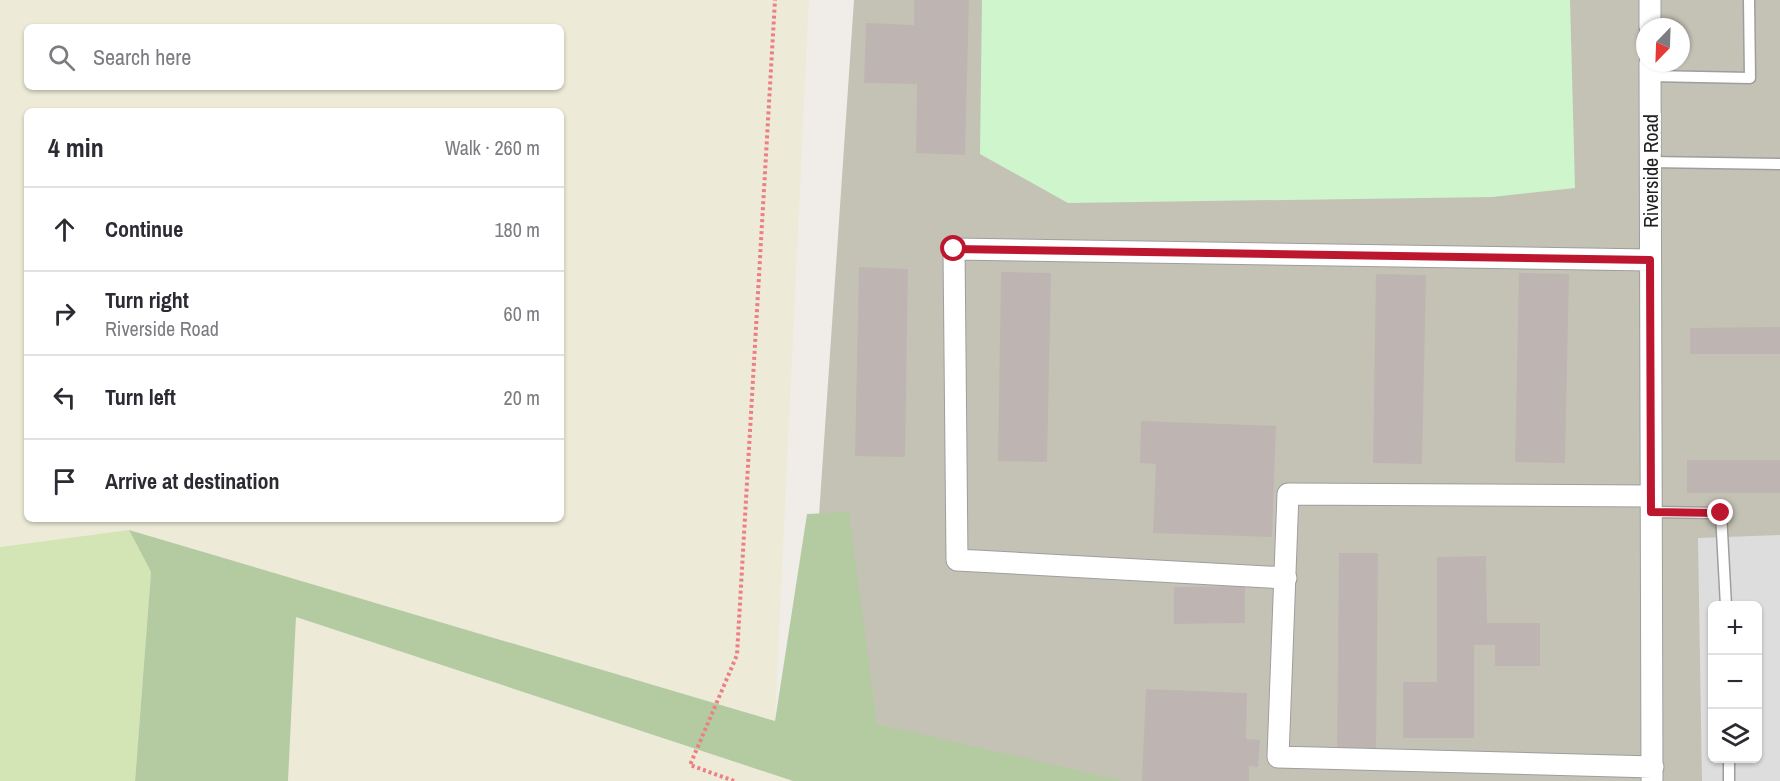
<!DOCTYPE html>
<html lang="en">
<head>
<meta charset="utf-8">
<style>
	body { margin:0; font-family:"Archivo Narrow",sans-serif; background:#f7f7f7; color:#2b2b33 }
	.controls { position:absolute; right:18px; bottom:18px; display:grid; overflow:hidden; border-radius:9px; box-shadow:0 2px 4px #0004 }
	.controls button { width:54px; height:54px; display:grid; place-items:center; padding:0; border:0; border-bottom:2px solid #e1e1e2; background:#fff; color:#2b2b33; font:30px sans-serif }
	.compass { position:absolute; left:1636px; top:18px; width:54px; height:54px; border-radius:50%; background:#fff; box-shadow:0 2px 4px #0004; rotate:203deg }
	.stop { position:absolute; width:18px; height:18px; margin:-14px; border:4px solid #bd162f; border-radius:50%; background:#fff }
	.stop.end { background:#bd162f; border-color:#fff; box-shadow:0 2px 6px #0008 }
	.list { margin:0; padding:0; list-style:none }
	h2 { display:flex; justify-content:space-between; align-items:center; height:78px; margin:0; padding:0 24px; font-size:26px }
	h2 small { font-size:20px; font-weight:400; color:#7c7c81 }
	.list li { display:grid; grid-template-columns:39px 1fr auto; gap:18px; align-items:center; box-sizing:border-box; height:84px; padding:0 24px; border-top:2px solid #e1e1e2 }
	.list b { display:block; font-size:22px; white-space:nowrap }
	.list p { margin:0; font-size:20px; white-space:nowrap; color:#7c7c81 }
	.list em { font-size:20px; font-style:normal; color:#7c7c81 }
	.icon { flex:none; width:33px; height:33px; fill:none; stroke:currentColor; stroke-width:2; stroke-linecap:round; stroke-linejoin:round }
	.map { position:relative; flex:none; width:1780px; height:781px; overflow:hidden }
	.search { position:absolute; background:#fff; box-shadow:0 2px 4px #0004; left:24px; top:24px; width:540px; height:66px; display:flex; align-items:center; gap:15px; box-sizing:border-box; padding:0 21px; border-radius:9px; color:#7c7c81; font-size:22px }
	.panel { position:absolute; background:#fff; box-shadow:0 2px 4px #0004; left:24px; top:108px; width:540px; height:414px; border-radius:9px }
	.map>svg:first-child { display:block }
	.construction { fill:#c4c2b5; fill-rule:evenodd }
	.farmland { fill:#edebd7; fill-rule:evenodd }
	.grass { fill:#d3e5b5 }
	.forest { fill:#b4cba2 }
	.park { fill:#cff5cc }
	.parking { fill:#ddd; fill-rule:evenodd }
	.building { fill:#beb5b2 }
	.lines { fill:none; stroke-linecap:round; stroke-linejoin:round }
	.lane-casing { stroke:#9e9e9e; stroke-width:13 }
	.street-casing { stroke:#9e9e9e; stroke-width:23 }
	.path { stroke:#ec7f84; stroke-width:4; stroke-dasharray:3 3; stroke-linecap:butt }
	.lane { stroke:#fff; stroke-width:10 }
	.street { stroke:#fff; stroke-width:21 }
	.route { stroke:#bd162f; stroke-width:8 }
	.labels { text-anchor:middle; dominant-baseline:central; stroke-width:6; stroke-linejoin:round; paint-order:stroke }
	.street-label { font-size:20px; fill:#212121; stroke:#fff }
</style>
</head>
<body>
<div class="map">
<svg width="1780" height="781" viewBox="0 0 1780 781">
	<rect width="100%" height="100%" fill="#f0ede9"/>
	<!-- construction -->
	<path class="construction" d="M854 0H1780V781H917L804 737ZM1645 27H1681V63H1645ZM1712 606H1758V758H1712Z"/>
	<!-- farmland -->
	<path class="farmland" d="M0 0H809L775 721 129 530 0 547ZM27 27H561V87H27ZM27 111H561V519H27Z
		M296 617 793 781H288Z"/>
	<!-- grass -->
	<path class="grass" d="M129 530 151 572 135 781H0V547Z"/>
	<!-- forest -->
	<path class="forest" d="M849 512 877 724 1124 781H793L296 617 288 781H135L151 572 129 530 775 721 807 514Z"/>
	<!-- park -->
	<path class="park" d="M982 0H1570L1575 188 1492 197 1068 203 980 154Z"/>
	<!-- parking -->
	<path class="parking" d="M1780 535V781H1702L1698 538ZM1712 606H1758V758H1712Z"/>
	<!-- building -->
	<path class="building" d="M914 0H969L965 155 916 153 917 84 864 83 866 23 914 25Z
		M859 267 908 269 905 457 855 456Z
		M1001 272 1051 273 1047 462 998 461Z
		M1519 273 1569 274 1565 463 1515 462Z
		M1376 274 1426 275 1422 464 1373 463Z
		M1780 327V354H1690V328Z
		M1141 421 1276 426 1272 537 1153 533 1156 464 1140 463Z
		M1687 460H1780V493H1687Z
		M1339 553H1378L1376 752H1337Z
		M1486 556 1487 623H1540V666H1495V645H1474V738H1403V682H1437V557Z
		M1245 586V623L1174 624V587Z
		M1146 689 1247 693 1246 739 1260 740 1258 767 1249 766V781H1142Z"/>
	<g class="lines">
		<!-- lane casing -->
		<g class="lane-casing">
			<path id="lane" d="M1650 76 1750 78 1749 0
				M1650 162 1780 164
				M1651 512 1721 513 1726 606
				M1729 758V781"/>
		</g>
		<!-- street casing -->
		<g class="street-casing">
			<path id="street" d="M1650 0V27
				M1650 63 1652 779
				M1650 496 1288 494 1278 757 1653 767
				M1286 578 957 560 954 249 1650 260"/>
		</g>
		<!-- path -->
		<path class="path" d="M734 781 690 765 737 655 775 0"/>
		<!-- lane -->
		<use href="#lane" class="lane"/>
		<!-- street -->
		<use href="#street" class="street"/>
	</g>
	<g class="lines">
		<!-- route -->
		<path class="route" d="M954 249 1650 260 1651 512 1721 513"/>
	</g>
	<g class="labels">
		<!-- street labels -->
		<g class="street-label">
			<text transform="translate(1650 171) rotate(-90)">Riverside Road</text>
		</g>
	</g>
</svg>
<div class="controls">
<button>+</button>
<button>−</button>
<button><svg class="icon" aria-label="layers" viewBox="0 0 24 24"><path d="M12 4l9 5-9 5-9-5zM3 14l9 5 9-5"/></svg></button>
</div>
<svg class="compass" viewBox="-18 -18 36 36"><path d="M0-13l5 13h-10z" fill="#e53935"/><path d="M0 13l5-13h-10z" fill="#7c7c81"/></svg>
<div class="stop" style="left:954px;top:249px"></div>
<div class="stop end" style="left:1721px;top:513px"></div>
<div class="search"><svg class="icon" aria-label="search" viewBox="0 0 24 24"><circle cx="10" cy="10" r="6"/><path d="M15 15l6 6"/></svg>Search here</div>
<section class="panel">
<h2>4 min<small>Walk · 260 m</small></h2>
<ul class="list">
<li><svg class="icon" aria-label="ahead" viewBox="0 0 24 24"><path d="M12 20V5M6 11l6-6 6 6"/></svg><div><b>Continue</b></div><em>180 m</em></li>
<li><svg class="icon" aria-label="right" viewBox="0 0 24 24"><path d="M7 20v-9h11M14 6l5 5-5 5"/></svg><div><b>Turn right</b><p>Riverside Road</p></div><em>60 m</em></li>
<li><svg class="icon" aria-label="left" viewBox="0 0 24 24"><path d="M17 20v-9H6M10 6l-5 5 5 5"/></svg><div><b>Turn left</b></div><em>20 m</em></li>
<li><svg class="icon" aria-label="arrive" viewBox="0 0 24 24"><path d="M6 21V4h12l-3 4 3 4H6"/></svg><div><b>Arrive at destination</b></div></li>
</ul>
</section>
</div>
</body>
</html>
